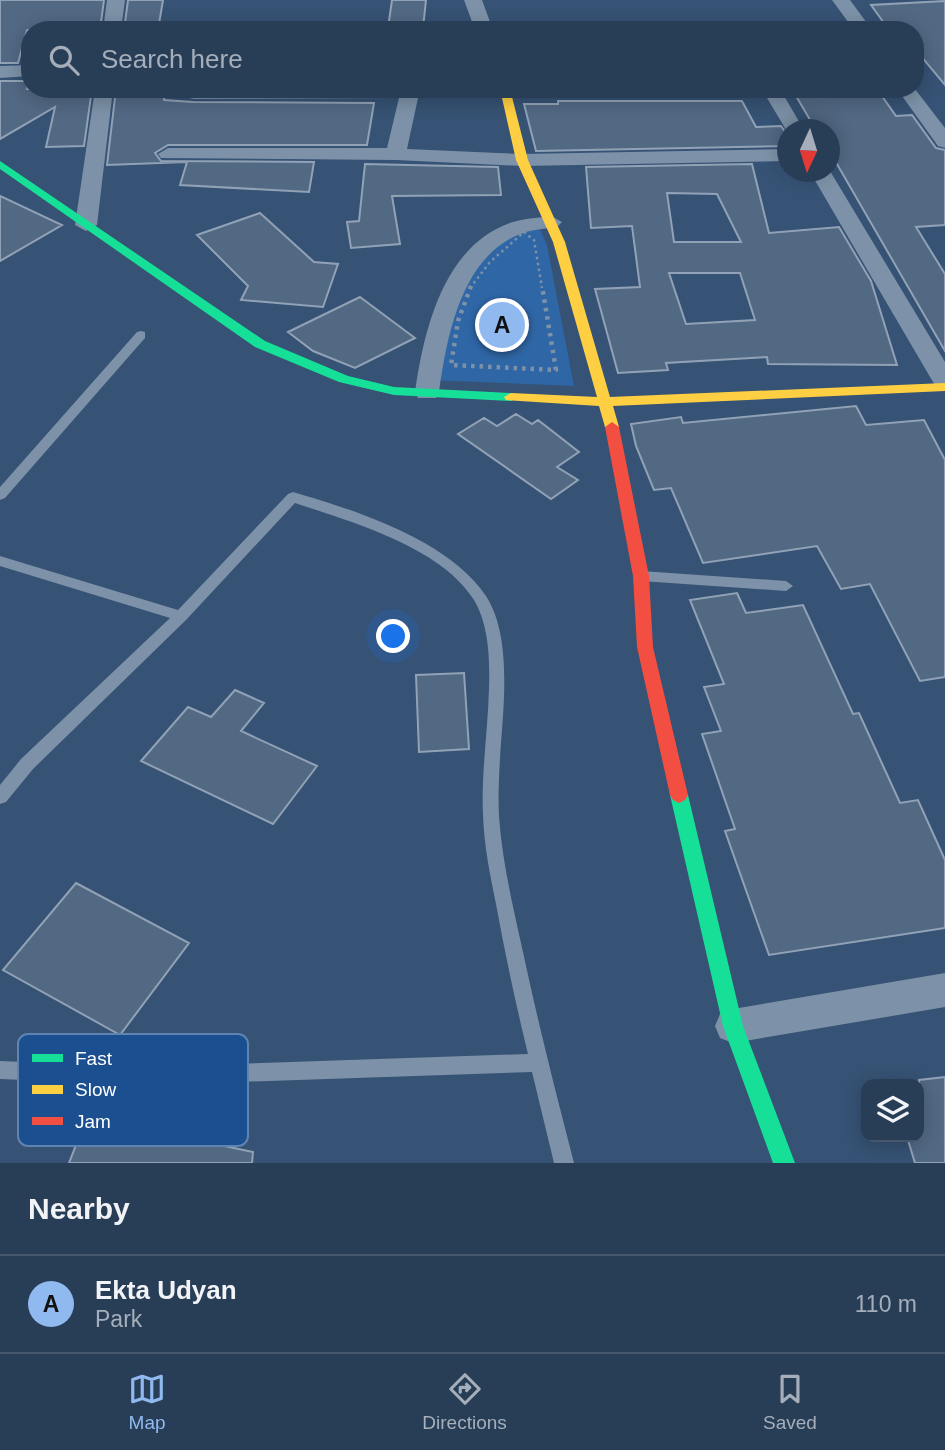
<!DOCTYPE html>
<html lang="en">
<head>
<meta charset="utf-8">
<style>
	body { margin:0; font-family:Arial,sans-serif; background:#30455d; color:#f1f3f6 }
	.controls { position:absolute; right:21px; bottom:21px; display:grid; overflow:hidden; border-radius:14px; box-shadow:0 4px 18px #0003 }
	.controls button { width:63px; height:63px; display:grid; place-items:center; padding:0; border:0; border-bottom:2px solid #44576d; background:#283e57; color:#f1f3f6; font:35px sans-serif }
	.compass { position:absolute; left:777px; top:119px; width:63px; height:63px; border-radius:50%; background:#283e57; box-shadow:0 4px 18px #0003; rotate:184deg }
	.you { position:absolute; left:394px; top:637px; width:24px; height:24px; margin:-18px; border:5px solid #fff; border-radius:50%; background:#1a73e8; box-shadow:0 0 0 10px #1a73e833 }
	.badge { display:grid; place-items:center; width:46px; height:46px; border-radius:50%; background:#90b9f0; color:#111; font-size:23px; font-weight:700 }
	.pin { position:absolute; translate:-50% -50%; border:4px solid #fff; box-shadow:0 2px 7px #0006 }
	.list { margin:0; padding:0; list-style:none }
	h2 { display:flex; justify-content:space-between; align-items:center; height:91px; margin:0; padding:0 28px; font-size:30px }
	h2 small { font-size:23px; font-weight:400; color:#a5aeba }
	.list li { display:grid; grid-template-columns:46px 1fr auto; gap:21px; align-items:center; box-sizing:border-box; height:98px; padding:0 28px; border-top:2px solid #44576d }
	.list b { display:block; font-size:26px; white-space:nowrap }
	.list p { margin:0; font-size:23px; white-space:nowrap; color:#a5aeba }
	.list em { font-size:23px; font-style:normal; color:#a5aeba }
	.icon { flex:none; width:38px; height:38px; fill:none; stroke:currentColor; stroke-width:2; stroke-linecap:round; stroke-linejoin:round }
	.map { position:relative; flex:none; width:945px; height:1163px; overflow:hidden }
	.search { position:absolute; background:#283e57; box-shadow:0 4px 18px #0003; left:21px; right:21px; top:21px; height:77px; display:flex; align-items:center; gap:18px; box-sizing:border-box; padding:0 24px; border-radius:28px; color:#a5aeba; font-size:26px }
	.sheet { height:189px; background:#283e57 }
	nav { display:flex; justify-content:space-around; align-items:center; box-sizing:border-box; height:98px; border-top:2px solid #44576d; background:#283e57; font-size:19px; color:#a5aeba }
	nav a { display:grid; justify-items:center; gap:4px }
	nav .on { color:#90b9f0 }
	.map>svg:first-child { display:block }
	.green { fill:#2f66a5 }
	.building { fill:#526984; stroke:#92a2b6; stroke-width:2; fill-rule:evenodd }
	.lines { fill:none; stroke-linecap:round; stroke-linejoin:round }
	.path-far1 { stroke:#7d92a8; stroke-width:2.5; stroke-dasharray:2.5 3.5; stroke-linecap:butt }
	.path { stroke:#7d92a8; stroke-width:4.5; stroke-dasharray:3.5 5; stroke-linecap:butt }
	.lane { fill:#7d92a8; fill-rule:evenodd }
	.street { fill:#7d92a8; fill-rule:evenodd }
	.fast { fill:#16e098; fill-rule:evenodd }
	.slow { fill:#ffcf43; fill-rule:evenodd }
	.jam { fill:#f24e42; fill-rule:evenodd }
	.key { fill:#1b4f8f; stroke:#5f84b1; stroke-width:2 }
	.key-label { font-size:19px; fill:#fff }
</style>
</head>
<body>
<div class="map">
<svg width="945" height="1163" viewBox="0 0 945 1163">
	<rect width="100%" height="100%" fill="#365274"/>
	<!-- green -->
	<path class="green" d="M536 220 547 245 574 386 428 380 467 269 516 225Z"/>
	<!-- building -->
	<path class="building" d="M0 0H104L100 30H27L18 63H0Z
		M128 0H163L158 30H124Z
		M392 0H426L423 28H388Z
		M945 1V85L915 49V30H889L871 5Z
		M0 81H29L27 89H92L84 146 46 147 55 107 0 139Z
		M116 89H166L164 100 193 102 374 103 367 145H168L155 153 161 161 314 162 309 192 180 185 187 162 107 165Z
		M792 89H877L896 116 912 115 936 148 945 150V225L916 227 945 274V351L830 152V130H806L804 125H813Z
		M558 101H742L756 127 781 126 788 136V146L536 151 524 104H558Z
		M365 164 498 167 501 195 392 196 400 244 351 248 347 222 359 221Z
		M752 164 769 233 839 227 871 281 897 365 768 364 767 357 666 363 668 370 618 373 595 289 640 287 632 226 591 228 586 167ZM667 193 717 194 741 242H674ZM669 273H740L755 320 686 324Z
		M0 196 62 225 0 261Z
		M260 213 314 262 338 264 323 307 241 300 248 286 197 235Z
		M360 297 415 338 355 368 313 351 288 332Z
		M856 406 866 425 924 420 945 460V677L920 681 870 584 841 589 817 546 703 563 671 488 654 490 636 446 631 424 681 417 683 423Z
		M516 414 532 424 538 420 579 452 557 467 578 480 551 499 458 434 484 418 497 426Z
		M737 593 746 613 803 605 853 714 859 713 900 803 918 800 945 860V928L769 955 725 831 735 829 702 734 721 731 704 687 724 684 690 600Z
		M464 673 469 749 419 752 416 675Z
		M235 690 264 703 241 731 317 766 273 824 141 761 188 707 211 717Z
		M76 883 189 943 120 1035 3 970Z
		M945 1077V1163H915L907 1137H919V1080Z
		M87 1117 253 1152 252 1163H69Z"/>
	<g class="lines">
		<!-- path-far1 -->
		<path class="path-far1" d="M470 288 490 262 524 232 534 240 542 288"/>
		<!-- path -->
		<path class="path" d="M471 286 458 321 451 365 556 370 542 286"/>
		<!-- lane -->
		<path class="lane" d="M141 331 145 332V338L5 498 0 500V487L137 332Z
			M293 492C355 510 449 540 486 596 513 638 503 710 500 758 499 777 498 797 499 816 502 861 513 907 523 952 538 1023 556 1093 574 1163H554L532 1072 148 1085 0 1079V1061L148 1067 528 1054C516 1005 505 954 496 904 490 875 484 845 483 815 481 773 488 730 489 688 490 660 489 625 474 600 441 547 352 522 295 503L186 620 33 769 6 802 0 804V785L21 759 170 618 0 566V556L178 610 288 494Z
			M641 571 786 581 793 586 786 591 641 581 634 576Z"/>
		<!-- street -->
		<path class="street" d="M107 0H125L121 30H103Z
			M464 0H482L493 30H475Z
			M832 0H850L872 30H854Z
			M30 65V76L0 78V66Z
			M95 89H113L97 225 86 231 75 225Z
			M186 89H780L804 130H788V133L767 98H418L407 149 522 154 788 149V161L522 166 396 160 161 158 158 154 168 148H387L399 98 193 99 186 97 184 93Z
			M897 89H915L945 128V148L938 146Z
			M830 171 945 362V390L936 387 933 382 810 172Z
			M551 216 562 222 558 226C548 229 536 229 526 232 462 252 447 335 439 392L436 398H418L415 392C424 329 444 244 513 222 526 218 539 218 551 216Z
			M945 973V1007L733 1043 720 1038 715 1026 720 1014 733 1009Z"/>
		<!-- fast -->
		<path class="fast" d="M0 161 265 341 348 376 394 387 511 393 518 397 511 401 394 395 339 382 255 347 0 169Z
			M679 787 685 790 688 795 743 1026 795 1163H773L723 1026 670 795 673 790Z"/>
		<!-- slow -->
		<path class="slow" d="M500 89H510L528 160 565 242 610 397 945 383V391L613 406 619 427 612 432 605 427 599 406 506 400 504 397 511 393 597 397 553 242 516 160Z"/>
		<!-- jam -->
		<path class="jam" d="M612 422 619 427 649 576 653 647 688 795 685 800 679 803 673 800 670 795 637 647 633 576 605 427Z"/>
	</g>
	<!-- legend -->
	<rect x="18" y="1034" width="230" height="112" rx="10" class="key"/>
	<rect x="32" y="1054" width="31" height="8" fill="#16e098"/>
	<rect x="32" y="1085" width="31" height="9" fill="#ffcf43"/>
	<rect x="32" y="1117" width="31" height="8" fill="#f24e42"/>
	<g class="key-label">
		<text x="75" y="1065">Fast</text>
		<text x="75" y="1096">Slow</text>
		<text x="75" y="1128">Jam</text>
	</g>
</svg>
<div class="controls">
<button><svg class="icon" aria-label="layers" viewBox="0 0 24 24"><path d="M12 4l9 5-9 5-9-5zM3 14l9 5 9-5"/></svg></button>
</div>
<svg class="compass" viewBox="-18 -18 36 36"><path d="M0-13l5 13h-10z" fill="#e53935"/><path d="M0 13l5-13h-10z" fill="#a5aeba"/></svg>
<div class="you"></div>
<div class="pin badge" style="left:502px;top:325px">A</div>
<div class="search"><svg class="icon" aria-label="search" viewBox="0 0 24 24"><circle cx="10" cy="10" r="6"/><path d="M15 15l6 6"/></svg>Search here</div>
</div>
<section class="sheet">
<h2>Nearby<small></small></h2>
<ul class="list">
<li><span class="badge">A</span><div><b>Ekta Udyan</b><p>Park</p></div><em>110 m</em></li>
</ul>
</section>
<nav>
<a class="on"><svg class="icon" aria-label="map" viewBox="0 0 24 24"><path d="M3 6l6-2 6 2 6-2v14l-6 2-6-2-6 2zM9 4v14M15 6v14"/></svg>Map</a>
<a><svg class="icon" aria-label="directions" viewBox="0 0 24 24"><path d="M12 3l9 9-9 9-9-9zM9 14v-3h6M13 9l2 2-2 2"/></svg>Directions</a>
<a><svg class="icon" aria-label="saved" viewBox="0 0 24 24"><path d="M7 4h10v16l-5-4-5 4z"/></svg>Saved</a>
</nav>
</body>
</html>
